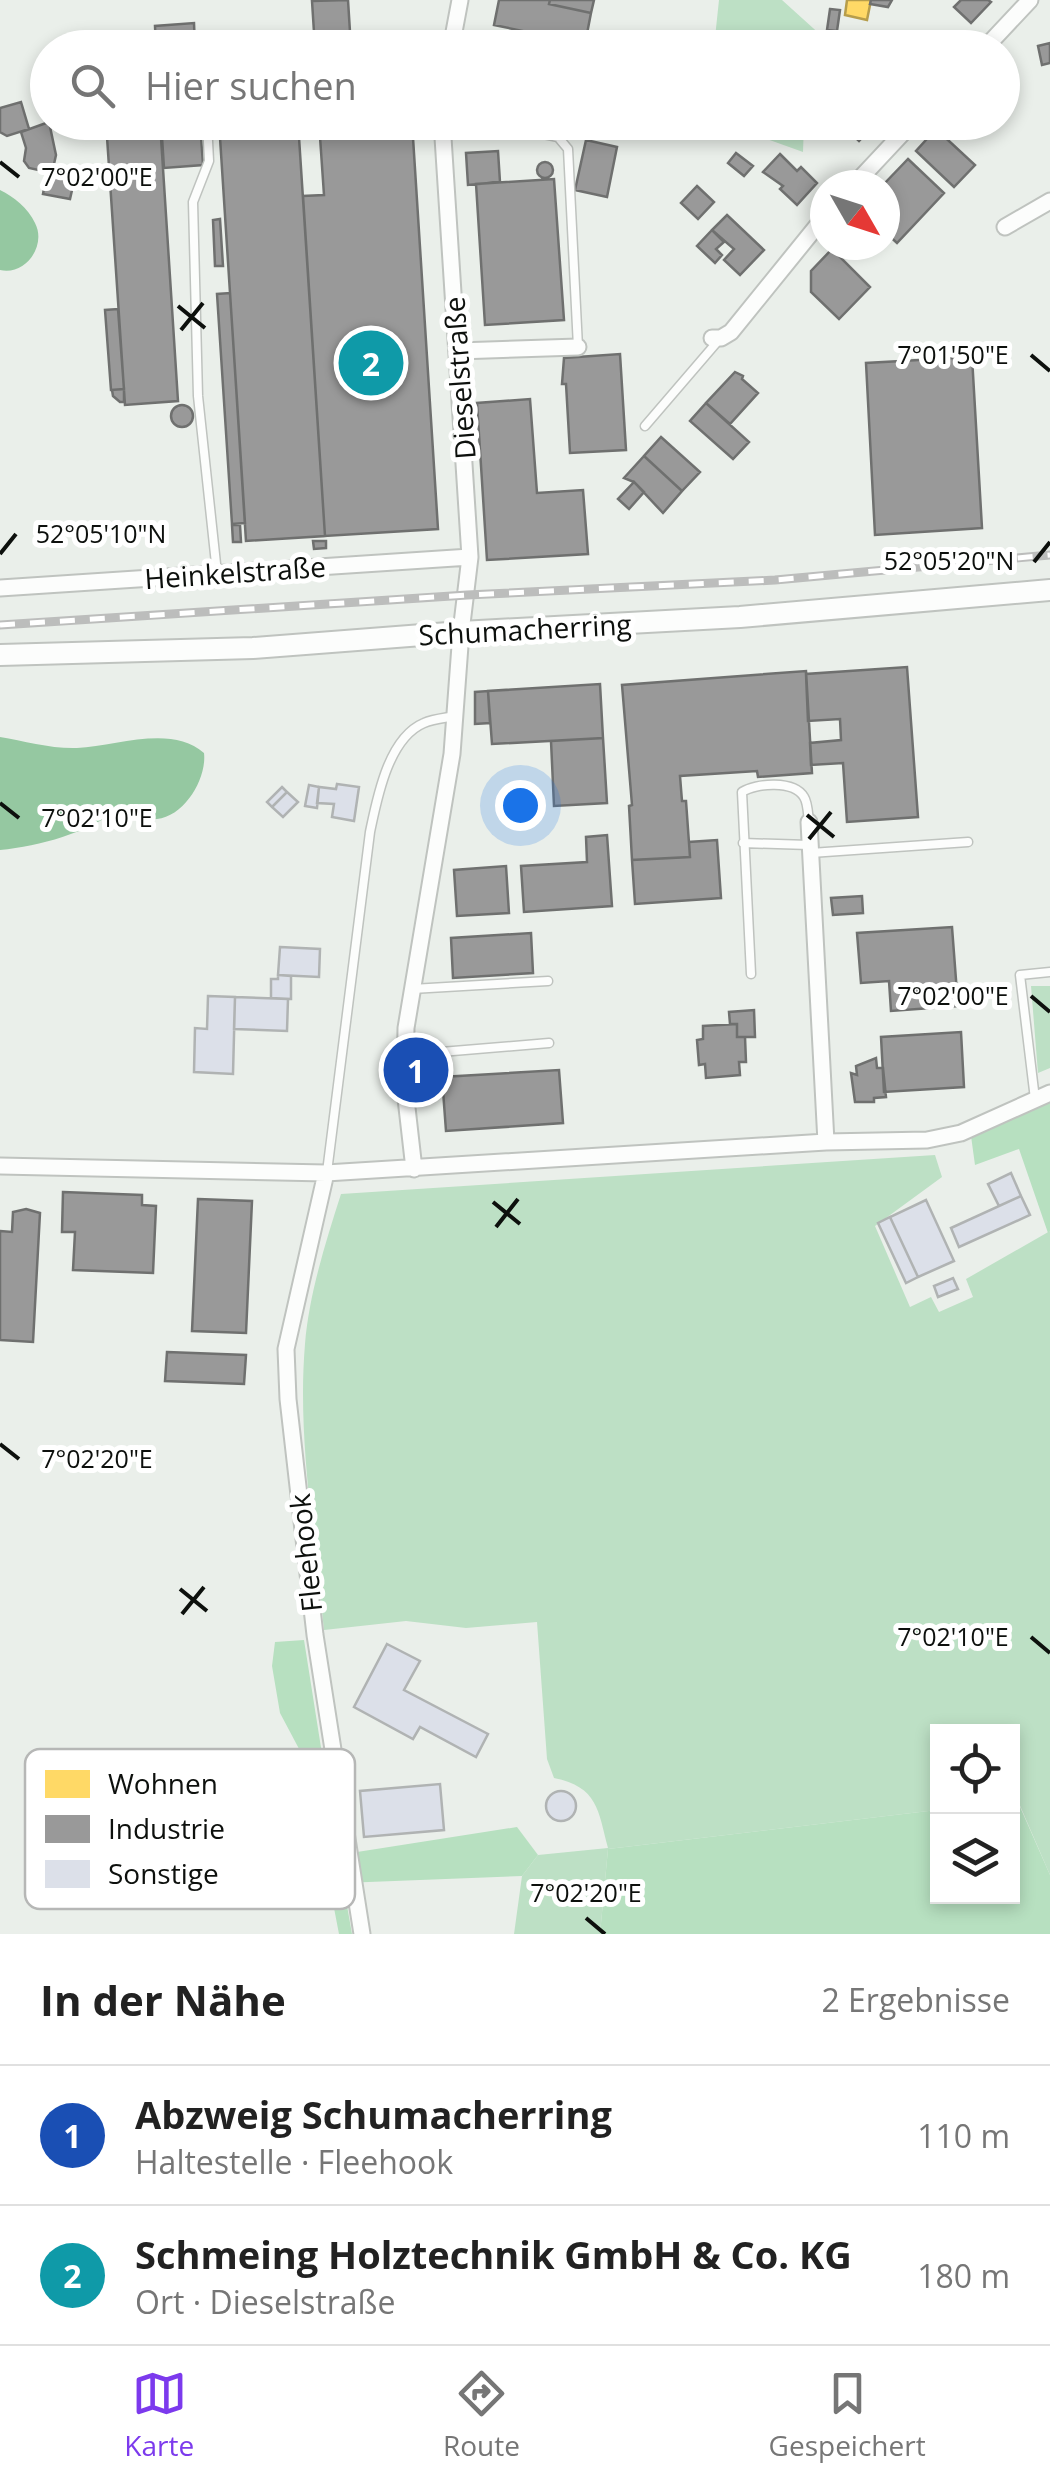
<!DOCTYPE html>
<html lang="de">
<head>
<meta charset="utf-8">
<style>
	body { margin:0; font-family:"Open Sans",sans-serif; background:#f2f2f2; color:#222 }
	.controls { position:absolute; right:30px; bottom:30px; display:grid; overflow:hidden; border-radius:0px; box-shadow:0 5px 15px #0003 }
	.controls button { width:90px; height:90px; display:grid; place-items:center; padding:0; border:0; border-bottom:2px solid #e0e0e0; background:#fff; color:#222; font:50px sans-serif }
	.compass { position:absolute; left:810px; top:170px; width:90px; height:90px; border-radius:50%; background:#fff; box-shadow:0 5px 15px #0003; rotate:129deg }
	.you { position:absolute; left:520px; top:805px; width:35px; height:35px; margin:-25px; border:8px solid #fff; border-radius:50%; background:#1a73e8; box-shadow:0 0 0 15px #1a73e833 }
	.badge { display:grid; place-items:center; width:65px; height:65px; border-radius:50%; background:#7c3aed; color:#fff; font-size:32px; font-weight:700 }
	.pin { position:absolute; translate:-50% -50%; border:5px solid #fff; box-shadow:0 2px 10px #0006 }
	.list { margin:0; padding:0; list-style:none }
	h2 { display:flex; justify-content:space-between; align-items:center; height:130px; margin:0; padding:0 40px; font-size:42px }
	h2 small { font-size:32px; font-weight:400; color:#767676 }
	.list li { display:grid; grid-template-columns:65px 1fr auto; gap:30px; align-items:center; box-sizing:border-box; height:140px; padding:0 40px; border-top:2px solid #e0e0e0 }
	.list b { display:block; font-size:38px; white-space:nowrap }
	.list p { margin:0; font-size:32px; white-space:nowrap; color:#767676 }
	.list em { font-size:32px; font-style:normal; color:#767676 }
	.icon { flex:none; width:55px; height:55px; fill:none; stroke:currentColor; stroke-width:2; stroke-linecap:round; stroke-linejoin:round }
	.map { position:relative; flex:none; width:1050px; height:1934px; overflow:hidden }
	.search { position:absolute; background:#fff; box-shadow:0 5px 15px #0003; left:30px; right:30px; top:30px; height:110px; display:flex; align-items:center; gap:25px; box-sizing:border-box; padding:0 35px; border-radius:55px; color:#767676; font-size:38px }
	.sheet { height:410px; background:#fff }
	nav { display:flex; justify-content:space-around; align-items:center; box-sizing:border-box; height:140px; border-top:2px solid #e0e0e0; background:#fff; font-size:28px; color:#767676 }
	nav a { display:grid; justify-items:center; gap:5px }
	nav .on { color:#7c3aed }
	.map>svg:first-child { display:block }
	.green { fill:#bde0c5 }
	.forest { fill:#b7e0c0 }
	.water { fill:#95c8a1 }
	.homes { fill:#ffd966; stroke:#b69d4b; stroke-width:2.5 }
	.industry { fill:#999; stroke:#6f706f; stroke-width:2.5 }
	.building { fill:#dce0e9; stroke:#b0b3b3; stroke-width:2.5 }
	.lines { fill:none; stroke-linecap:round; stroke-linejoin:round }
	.service-casing { stroke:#bfc3bf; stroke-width:11 }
	.minor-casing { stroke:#bfc3bf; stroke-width:19 }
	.secondary-casing { stroke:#bfc3bf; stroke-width:24 }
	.service { stroke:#fcfdfc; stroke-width:8 }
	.minor { stroke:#fcfdfc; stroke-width:15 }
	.secondary { stroke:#fcfdfc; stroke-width:20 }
	.rail-casing { stroke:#bcbdbc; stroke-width:9 }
	.rail { stroke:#fff; stroke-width:5; stroke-dasharray:15; stroke-linecap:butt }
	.ticks { fill:none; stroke:#0d100d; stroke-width:4 }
	.labels { text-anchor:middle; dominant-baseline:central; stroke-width:10; stroke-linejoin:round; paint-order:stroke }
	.street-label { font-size:28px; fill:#0d100d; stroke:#fff }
	.key { fill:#fff; stroke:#b6b7b6; stroke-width:2.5 }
	.key-label { font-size:28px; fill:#0d100d }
	.ticks-label { font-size:25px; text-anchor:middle; fill:#0d100d; stroke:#fff; stroke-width:10; stroke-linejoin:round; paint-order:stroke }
</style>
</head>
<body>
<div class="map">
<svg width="1050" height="1934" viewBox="0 0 1050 1934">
	<rect width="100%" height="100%" fill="#eaefea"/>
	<!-- green -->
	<path class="green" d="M719 0H782L834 47H714Z
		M747 123H804L803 152 764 138Z
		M1031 986H1050V1068L1038 1073Z
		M935 1155 942 1177 875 1226 910 1307 931 1297 939 1312 973 1297 966 1279 1050 1231V1875L1018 1801H1013L1012 1732H938L937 1810 608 1849 600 1934H514L522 1876 538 1855 608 1848C598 1810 598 1787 554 1778L547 1759 537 1622 466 1628 406 1621 324 1630C315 1536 297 1439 305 1344 309 1294 326 1241 341 1194Z"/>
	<!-- forest -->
	<path class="forest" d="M1050 1098V1231L1048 1233 1019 1149 975 1165 971 1136Z
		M304 1640 338 1855 517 1827 538 1855 522 1876 343 1883 352 1934H339L306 1762 280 1713 272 1666 275 1642Z
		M1017 1800 1050 1875V1934H600L608 1849 937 1810 938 1896H1012L1013 1801Z"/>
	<!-- water -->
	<path class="water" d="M0 190C14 197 28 208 35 223 47 246 25 276 0 270Z
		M0 737C24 741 52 749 77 748 116 746 172 724 204 753 207 778 185 816 157 819 144 821 131 814 119 809 86 833 41 846 0 850Z"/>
	<!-- homes -->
	<path class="homes" d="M847 0H871L867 20 845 15Z"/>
	<!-- industry -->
	<path class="industry" d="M348 0 351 48H315L312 1Z
		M499 0H550L549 4 591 13 585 44 494 25Z
		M550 0H594L591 13 549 4Z
		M871 0H892L888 7 870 4Z
		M961 0H988L991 2 971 23 954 7Z
		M830 9 840 10 837 31 827 30Z
		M194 23 195 48H156L155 26Z
		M1050 43V63L1042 65 1038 46Z
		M21 102 29 129 7 136 0 132V108Z
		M49 122 56 155 52 173 29 168 24 161 26 148 21 132Z
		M106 122H160L178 401 125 405Z
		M161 122H200L203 165 164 168Z
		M219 122H298L325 536 246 541Z
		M319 122H412L438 529 325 536 303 196 324 195Z
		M822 122H840L846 129 837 137Z
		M877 122 859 141 840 123V122Z
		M936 129 975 165 954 187 916 151Z
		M586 140 617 147 607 197 575 190Z
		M498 151 500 182 468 185 466 153Z
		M736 153 753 166 744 176 728 163Z
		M780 154 797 171 801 167 817 183 797 205 780 189 783 186 763 172Z
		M908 159 944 193 897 243 885 232 887 199 883 185Z
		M537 170a8 8 0 1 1 16 0a8 8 0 1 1-16 0Z
		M47 172 75 177 70 199 43 194Z
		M554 179 564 320 485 325 476 184Z
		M697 186 714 202 698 219 681 203Z
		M727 215 764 250 740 275 724 260 734 249 712 230Z
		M220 219 223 266H215L213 220Z
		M712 230 724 242 716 249 722 255 715 263 697 246Z
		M832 249 870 287 839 319 811 292V271Z
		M230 293 245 523 232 524 217 294Z
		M118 309 124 389 111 390 105 310Z
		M620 354 626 450 570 453 566 384H562L564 358Z
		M972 357 982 528 875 535 866 363Z
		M735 372 743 376 742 379 758 393 730 424 706 403Z
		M124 389V402H120L113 396 112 390Z
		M530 399 537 493 583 490 588 554 487 560 477 403Z
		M706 403 749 442 733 459 690 421Z
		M171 416a11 11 0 1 1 22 0a11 11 0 1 1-22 0Z
		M661 437 700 472 682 491 644 456Z
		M644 456 682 491 663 513 634 482 624 478Z
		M634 482 644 492 629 509 618 499Z
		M232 525H240L241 542H233Z
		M313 541H326V548L314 549Z
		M907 667 918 817 847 822 843 763 811 765 810 743 841 740 840 719 808 721 806 674Z
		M806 671 812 773 758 777 757 771 680 776 682 801H686L690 857 632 860 629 806 632 805 622 685Z
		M600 684 603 738 492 744 488 691Z
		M488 691 490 723 475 724V692Z
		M603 738 607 803 554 806 551 741Z
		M607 835 612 906 524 912 521 866 587 862 586 837Z
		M717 840 721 898 635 904 632 860 690 857 689 842Z
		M506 866 509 913 457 916 454 870Z
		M862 896 863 913 833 915 831 898Z
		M952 927 958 1006 891 1011 889 981 861 983 857 933Z
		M531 933 533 973 453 978 451 938Z
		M754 1010 755 1037H737V1024H730L729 1012Z
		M737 1024V1037H745L746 1062H739L740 1075 706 1078 705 1064 699 1065 697 1040 703 1039V1026Z
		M961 1032 964 1087 884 1092 881 1037Z
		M876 1058 877 1068H883L886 1097 874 1098V1102H855L851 1073 857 1075 856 1066Z
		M559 1070 563 1123 446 1131 442 1077Z
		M63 1192 142 1195V1205L156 1206 153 1273 73 1270 75 1232H62Z
		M198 1199 252 1201 246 1333 192 1331Z
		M26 1209 40 1213 33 1342 0 1340V1231L12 1232 13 1212Z
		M167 1352 246 1355 244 1384 165 1381Z"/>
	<!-- building -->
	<path class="building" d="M337 784 359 787 354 821 332 817 334 804 317 803 319 787 336 789Z
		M309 785 319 787 317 808 305 806Z
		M282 787 287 792 272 807 267 802Z
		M287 792 298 802 283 817 272 807Z
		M280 947 320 949 319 977 278 975Z
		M278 975 291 976V999L271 998V979H278Z
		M208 996 235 997 233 1074 194 1072 195 1028 207 1029Z
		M235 997 288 999 287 1031 234 1029Z
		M1011 1173 1021 1196 999 1206 988 1184Z
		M1021 1196 1030 1215 959 1247 951 1228Z
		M926 1200 954 1261 918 1277 890 1217Z
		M890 1217 918 1277 906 1283 878 1223Z
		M953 1278 958 1289 938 1297 934 1286Z
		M387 1644 420 1661 404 1690 488 1734 476 1757 420 1727 413 1739 354 1707Z
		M440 1784 444 1830 364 1837 360 1791Z
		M546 1806a15 15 0 1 1 30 0a15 15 0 1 1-30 0Z"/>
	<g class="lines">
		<!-- service casing -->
		<g class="service-casing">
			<path id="service" d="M207 122 209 161 193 202 198 396 217 573
				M486 122 558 137 568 149 578 347
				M645 426 718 341
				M743 843 809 845
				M811 853 968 842
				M751 974 742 792C756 783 794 780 804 797 808 803 808 815 809 822
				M412 989 548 981
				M405 1055 549 1043
				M1035 1099 1020 975 1050 972
				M327 1172 370 832C377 799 388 738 424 723 433 719 445 718 455 716"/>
		</g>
		<!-- minor casing -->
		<g class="minor-casing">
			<path id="minor" d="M451 48 460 0
				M985 48 1030 0
				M854 185 913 122
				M1005 227 1050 201
				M712 338H721L731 332 825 216
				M458 351 578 347
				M0 588 470 557
				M809 822 826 1142
				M0 1166 326 1173 826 1142 927 1140 961 1133 1050 1093
				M414 1169 405 1090 406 1028 452 754 461 632 470 557 442 122
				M326 1173 286 1349 288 1399 315 1635 362 1934"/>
		</g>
		<!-- secondary casing -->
		<g class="secondary-casing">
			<path id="secondary" d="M0 655 253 648 461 632 740 617 1050 590"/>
		</g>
		<!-- service -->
		<use href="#service" class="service"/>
		<!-- minor -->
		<use href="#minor" class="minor"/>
		<!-- secondary -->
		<use href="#secondary" class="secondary"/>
		<!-- rail casing -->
		<g class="rail-casing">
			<path id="rail" d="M0 625 467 595 775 580 1050 555"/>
		</g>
		<!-- rail -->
		<use href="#rail" class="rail"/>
	</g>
	<!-- ticks -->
	<path class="ticks" d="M0 162 19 177M178 306 205 328M181 330 203 303M1031 355 1050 371M0 554 16 534M1034 562 1050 542M0 803 19 818M807 815 834 837M809 839 831 812M1031 996 1050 1012M493 1202 520 1224M496 1227 518 1199M0 1444 19 1459M180 1589 207 1611M182 1614 204 1587M1031 1637 1050 1653M586 1918 605 1934"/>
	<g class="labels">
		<!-- street labels -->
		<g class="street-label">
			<text transform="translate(459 378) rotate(-94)">Dieselstraße</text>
			<text transform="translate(235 572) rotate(-4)">Heinkelstraße</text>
			<text transform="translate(525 629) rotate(-3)">Schumacherring</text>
			<text transform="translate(305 1553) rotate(-96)">Fleehook</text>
		</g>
	</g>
	<!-- legend -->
	<rect x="25" y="1749" width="330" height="160" rx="15" class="key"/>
	<rect x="45" y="1770" width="45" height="28" fill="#ffd966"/>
	<rect x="45" y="1815" width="45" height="28" fill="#999"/>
	<rect x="45" y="1860" width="45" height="28" fill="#dce0e9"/>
	<g class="key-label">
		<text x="108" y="1794">Wohnen</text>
		<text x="108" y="1839">Industrie</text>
		<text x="108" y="1884">Sonstige</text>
	</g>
	<g class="ticks-label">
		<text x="97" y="186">7°02'00"E</text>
		<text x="953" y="364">7°01'50"E</text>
		<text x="101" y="543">52°05'10"N</text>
		<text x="949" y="570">52°05'20"N</text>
		<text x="97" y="827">7°02'10"E</text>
		<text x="953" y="1005">7°02'00"E</text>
		<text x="97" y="1468">7°02'20"E</text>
		<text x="953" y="1646">7°02'10"E</text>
		<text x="586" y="1902">7°02'20"E</text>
	</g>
</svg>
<div class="controls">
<button><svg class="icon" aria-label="locate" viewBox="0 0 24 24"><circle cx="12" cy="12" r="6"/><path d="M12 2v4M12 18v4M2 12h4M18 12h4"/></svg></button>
<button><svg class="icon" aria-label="layers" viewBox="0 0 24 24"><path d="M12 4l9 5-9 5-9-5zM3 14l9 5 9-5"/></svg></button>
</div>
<svg class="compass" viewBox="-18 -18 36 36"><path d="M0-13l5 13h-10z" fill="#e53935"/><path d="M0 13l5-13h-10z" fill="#767676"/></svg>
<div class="you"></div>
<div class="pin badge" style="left:416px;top:1070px;background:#1a4fb4">1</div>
<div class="pin badge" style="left:371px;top:363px;background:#0f9aa8">2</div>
<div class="search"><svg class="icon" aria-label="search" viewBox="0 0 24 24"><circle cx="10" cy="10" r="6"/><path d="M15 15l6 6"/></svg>Hier suchen</div>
</div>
<section class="sheet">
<h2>In der Nähe<small>2 Ergebnisse</small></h2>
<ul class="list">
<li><span class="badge" style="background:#1a4fb4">1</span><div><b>Abzweig Schumacherring</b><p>Haltestelle · Fleehook</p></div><em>110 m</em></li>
<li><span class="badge" style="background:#0f9aa8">2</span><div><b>Schmeing Holztechnik GmbH &amp; Co. KG</b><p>Ort · Dieselstraße</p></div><em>180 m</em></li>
</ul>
</section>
<nav>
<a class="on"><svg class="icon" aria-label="map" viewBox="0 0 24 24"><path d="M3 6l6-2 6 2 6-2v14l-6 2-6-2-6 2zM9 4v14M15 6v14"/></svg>Karte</a>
<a><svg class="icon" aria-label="directions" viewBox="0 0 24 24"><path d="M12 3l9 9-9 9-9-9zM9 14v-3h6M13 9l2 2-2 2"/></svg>Route</a>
<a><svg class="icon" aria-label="saved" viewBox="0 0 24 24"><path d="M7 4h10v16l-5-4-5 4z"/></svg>Gespeichert</a>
</nav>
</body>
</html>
